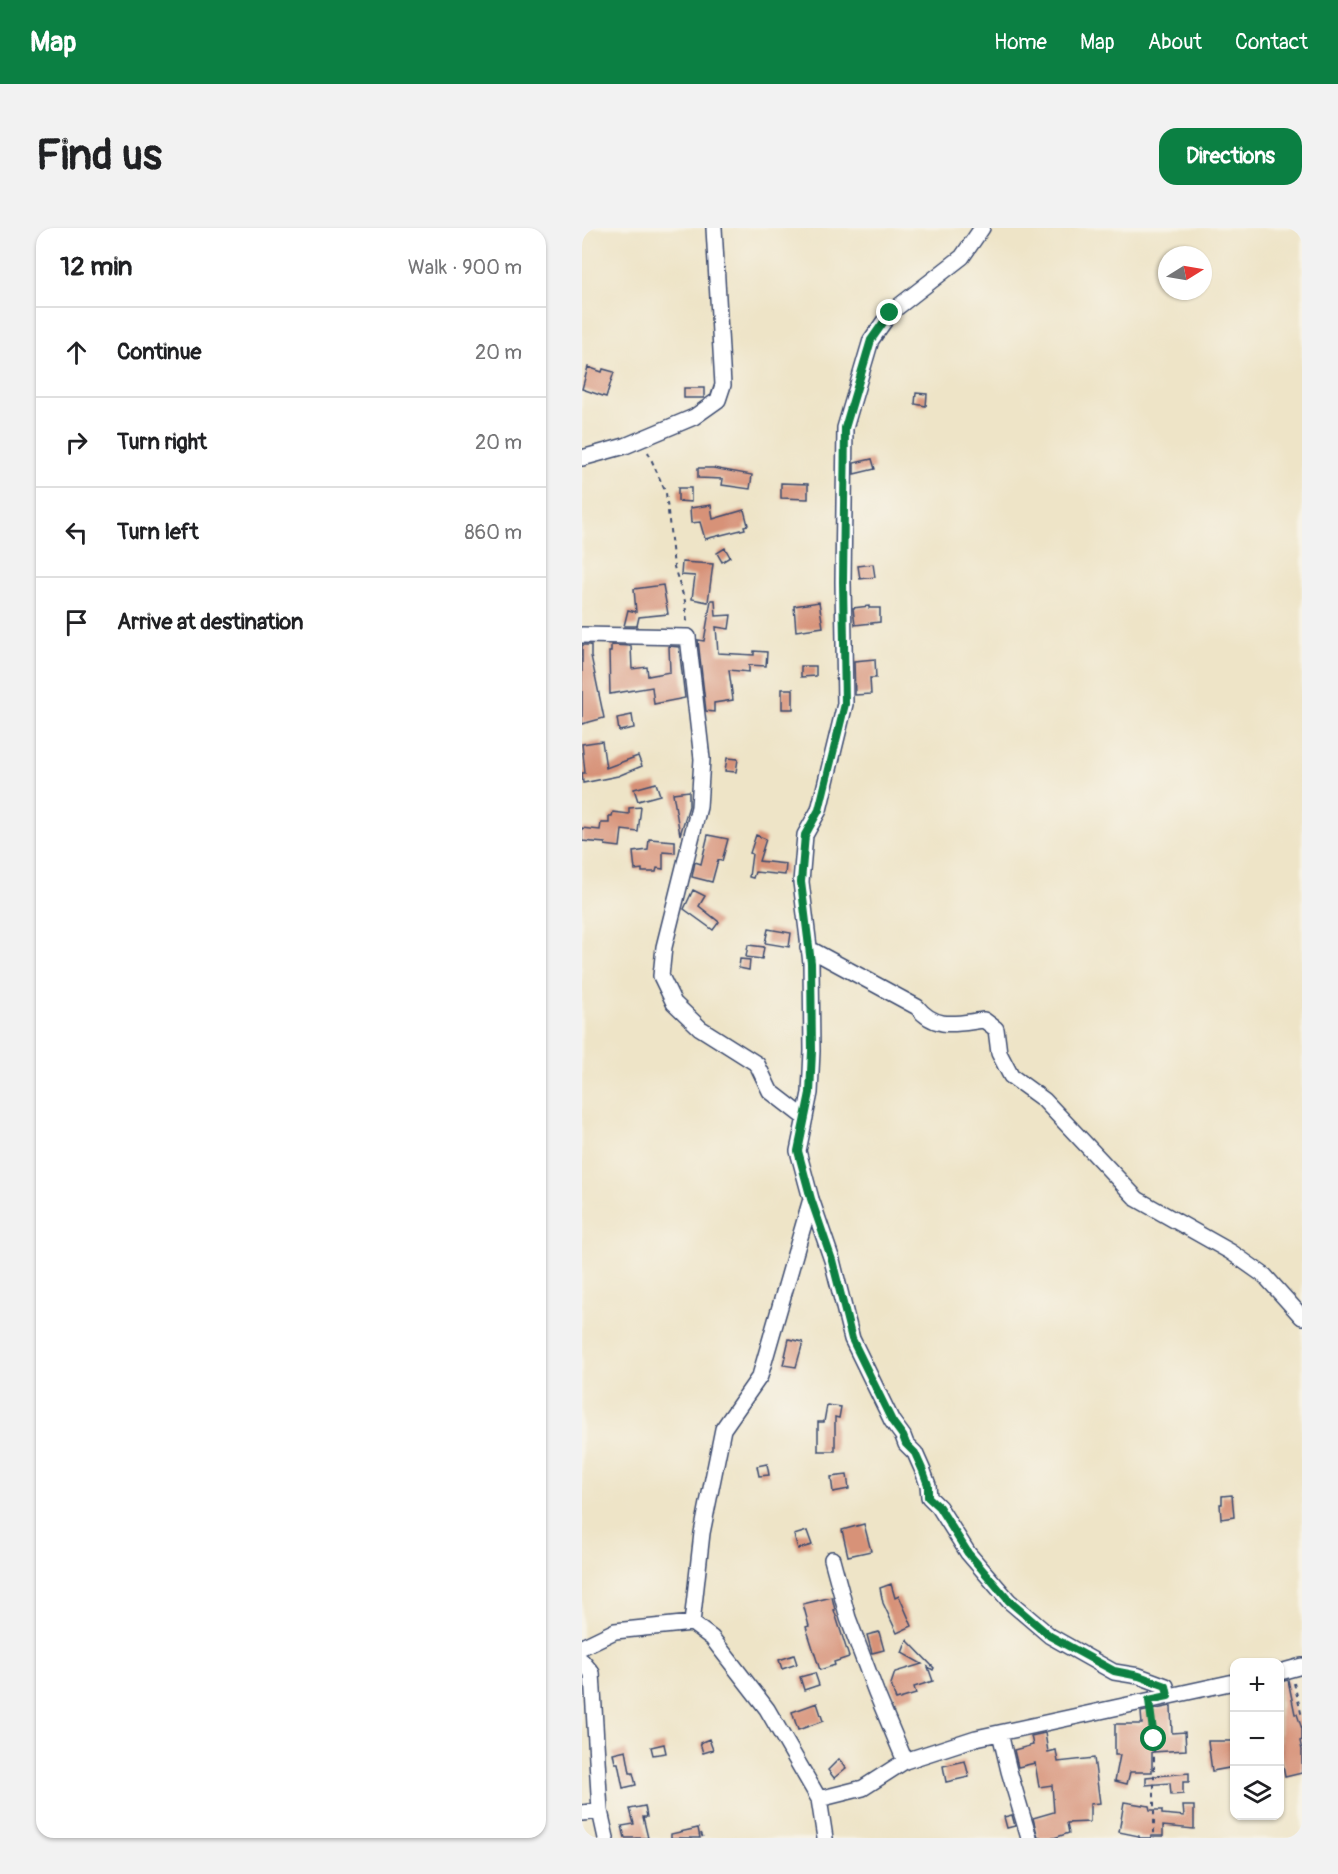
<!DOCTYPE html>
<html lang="en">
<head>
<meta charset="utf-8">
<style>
	body { margin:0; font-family:Pangolin,sans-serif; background:#f2f2f2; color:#202124 }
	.controls { position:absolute; right:18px; bottom:18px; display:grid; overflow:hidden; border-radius:12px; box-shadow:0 2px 4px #0004 }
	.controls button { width:54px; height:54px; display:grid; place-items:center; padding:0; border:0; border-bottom:2px solid #e0e0e0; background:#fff; color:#202124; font:30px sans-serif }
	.compass { position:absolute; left:576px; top:18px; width:54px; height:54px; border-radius:50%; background:#fff; box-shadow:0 2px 4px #0004; rotate:79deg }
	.stop { position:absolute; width:18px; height:18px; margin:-14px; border:4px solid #0b8043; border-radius:50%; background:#fff }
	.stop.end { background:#0b8043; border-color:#fff; box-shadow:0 2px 6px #0008 }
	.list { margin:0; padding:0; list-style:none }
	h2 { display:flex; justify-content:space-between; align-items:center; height:78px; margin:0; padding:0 24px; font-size:26px }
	h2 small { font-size:20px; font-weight:400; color:#757577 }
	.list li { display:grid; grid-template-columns:39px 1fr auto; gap:18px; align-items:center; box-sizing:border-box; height:90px; padding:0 24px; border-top:2px solid #e0e0e0 }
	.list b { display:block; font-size:22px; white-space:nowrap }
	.list em { font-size:20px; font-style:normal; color:#757577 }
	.icon { flex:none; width:33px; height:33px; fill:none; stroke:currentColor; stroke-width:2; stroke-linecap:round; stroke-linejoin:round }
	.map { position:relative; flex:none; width:720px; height:1610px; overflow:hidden; border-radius:18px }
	header { display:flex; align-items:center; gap:36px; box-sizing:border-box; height:84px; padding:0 30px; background:#0b8043; color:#fff }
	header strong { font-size:28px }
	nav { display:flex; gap:33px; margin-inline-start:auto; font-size:21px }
	.intro { display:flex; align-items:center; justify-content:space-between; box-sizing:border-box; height:144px; padding:0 36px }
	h1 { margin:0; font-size:42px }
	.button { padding:15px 27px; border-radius:18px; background:#0b8043; color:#fff; font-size:21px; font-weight:700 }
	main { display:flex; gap:36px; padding:0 36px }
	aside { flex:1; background:#fff; border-radius:18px; box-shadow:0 2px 4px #0004 }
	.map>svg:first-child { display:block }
	.building { fill:#d79278 }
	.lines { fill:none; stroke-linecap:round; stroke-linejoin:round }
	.minor-casing { stroke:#3b4a6e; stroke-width:18 }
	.path { stroke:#3b4a6e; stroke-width:2; stroke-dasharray:4.5 4.5; stroke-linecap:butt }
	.minor { stroke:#fff; stroke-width:15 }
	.route { stroke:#0b8043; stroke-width:8 }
</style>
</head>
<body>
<header>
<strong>Map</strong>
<nav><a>Home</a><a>Map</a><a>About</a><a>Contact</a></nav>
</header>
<div class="intro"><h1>Find us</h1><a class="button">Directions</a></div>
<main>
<aside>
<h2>12 min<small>Walk · 900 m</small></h2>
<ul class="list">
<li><svg class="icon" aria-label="ahead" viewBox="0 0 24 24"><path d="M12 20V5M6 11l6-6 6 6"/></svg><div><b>Continue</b></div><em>20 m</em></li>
<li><svg class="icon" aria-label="right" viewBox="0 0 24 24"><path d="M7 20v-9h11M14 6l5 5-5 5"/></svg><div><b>Turn right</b></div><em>20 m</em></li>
<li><svg class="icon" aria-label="left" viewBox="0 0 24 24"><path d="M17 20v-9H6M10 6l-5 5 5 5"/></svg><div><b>Turn left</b></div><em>860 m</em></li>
<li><svg class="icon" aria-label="arrive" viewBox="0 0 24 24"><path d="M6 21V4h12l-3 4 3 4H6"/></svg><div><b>Arrive at destination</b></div></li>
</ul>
</aside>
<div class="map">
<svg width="720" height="1610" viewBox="0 0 720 1610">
	<rect width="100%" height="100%" fill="#f7f3e8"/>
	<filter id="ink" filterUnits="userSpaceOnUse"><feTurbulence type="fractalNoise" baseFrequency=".0167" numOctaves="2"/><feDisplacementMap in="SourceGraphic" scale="12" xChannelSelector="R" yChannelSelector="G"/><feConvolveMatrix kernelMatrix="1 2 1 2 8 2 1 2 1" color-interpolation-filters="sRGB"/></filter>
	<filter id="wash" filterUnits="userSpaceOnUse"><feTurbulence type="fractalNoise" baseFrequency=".008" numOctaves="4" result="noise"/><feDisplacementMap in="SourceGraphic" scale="24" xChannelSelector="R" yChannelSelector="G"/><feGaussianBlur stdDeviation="1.35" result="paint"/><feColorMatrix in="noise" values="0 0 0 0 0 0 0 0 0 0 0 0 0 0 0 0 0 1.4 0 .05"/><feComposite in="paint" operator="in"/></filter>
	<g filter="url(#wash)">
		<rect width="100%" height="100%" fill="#eee4c7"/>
		<g id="blocks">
			<!-- building -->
			<path class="building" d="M6 139 20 144 21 141 32 144 24 169 0 161Z
				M102 160H122V170H102Z
				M334 165 345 166 344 178 333 176Z
				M290 231 293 241 272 246V235Z
				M116 240H131L170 247 168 261 140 257 141 251 116 250Z
				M199 255 226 256V271L199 270Z
				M96 260H109V274L96 273Z
				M129 277 131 291 162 282 166 297 162 298 163 301 123 311 118 294 109 295 108 280Z
				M143 320 148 329 140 334 135 325Z
				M100 334 131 336 126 374 110 371 113 348 99 347Z
				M291 336 293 349 278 351 276 338Z
				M81 357 86 386 57 389 55 398H42L46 382 54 384 52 361Z
				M129 372H133L134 388 149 387 147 401 134 399 136 425 172 427V423L185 424 184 438 167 437V444L147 442 151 472 132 475V484L124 483 116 412 122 413Z
				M237 374 241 399 214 403 212 378Z
				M287 378V380H298V394L273 397 271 380Z
				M0 417H9V428L22 490 0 496Z
				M29 417 49 418 50 441 65 439 66 448 88 444 87 418 97 419 103 470 72 476 70 459 28 466 27 424H29Z
				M293 431 294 450H288L289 466 273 467 272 433Z
				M219 438H234V448L219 449Z
				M200 461H211V481H200Z
				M50 487 52 500 37 503 35 490Z
				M20 513 24 540 56 528 60 538 36 548 1 555 0 545H3L0 516Z
				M145 530 156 531 154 544 143 543Z
				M74 555 78 567 56 573 52 561Z
				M107 563V578L98 607 91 565Z
				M59 579 56 604 40 602 38 619 23 617V615L0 613V600L18 602 19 595H27V588H30L31 584 47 586V580Z
				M126 607 146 611 140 633 136 632 130 654 110 649 113 634 119 636Z
				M174 607 184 611 177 633 204 636 203 647 173 644 171 650 167 649 170 626 168 625Z
				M67 611 93 613V625L81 624V641L75 640 74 644H60V641L53 642 51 624 66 622Z
				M111 662 123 668 117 678 137 694 131 702 102 681Z
				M186 701 209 705 207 719 183 715Z
				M166 717 182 719 180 731 164 729Z
				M158 731 168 732 167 742 157 740Z
				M207 1111 221 1114 214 1139 201 1137Z
				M245 1177 259 1179 257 1190 253 1189V1223H236V1194H242Z
				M185 1236 187 1247 177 1248 175 1238Z
				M265 1247 267 1261 251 1264 249 1249Z
				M650 1267 652 1289 639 1291 638 1276H640V1268Z
				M282 1296 289 1323 266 1328 260 1302Z
				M225 1303 230 1317 216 1321 212 1307Z
				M309 1356 313 1370 317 1368 330 1398 315 1405 301 1375 298 1360Z
				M250 1369 253 1382H252L267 1429 252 1434 253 1437 238 1442 224 1399 227 1398 221 1376Z
				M297 1404 302 1422 290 1425 285 1407Z
				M325 1412 352 1440 351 1442 346 1439 351 1453 332 1459 334 1466 314 1472 309 1456 313 1444 340 1436 320 1425Z
				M212 1427 215 1436 200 1441 197 1432Z
				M233 1445 237 1457 222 1462 218 1449Z
				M706 1452 713 1486H715L720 1501V1512L718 1513 720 1522V1545L703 1549 698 1522V1454Z
				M235 1475 241 1493 216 1502 210 1484Z
				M589 1478 590 1505 603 1504 604 1522 570 1524V1544H548L545 1556 533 1553 538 1527H533V1496H560L559 1484Z
				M463 1505 466 1524 474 1522 476 1534 512 1530 518 1575 508 1576V1594L485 1595 487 1605 472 1610H456L451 1590 472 1584 470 1557 457 1559 453 1535 436 1539 432 1522 451 1517 449 1508Z
				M127 1511 131 1522 121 1525 118 1515Z
				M626 1513H652V1539L630 1543Z
				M82 1516 84 1525 71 1527 69 1519Z
				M44 1522 48 1545H51L54 1557 41 1560 36 1535H33L31 1525Z
				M257 1531 264 1540 252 1550 246 1542Z
				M383 1533 387 1549 364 1554 361 1538Z
				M607 1545V1554H601V1566L589 1567 588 1555 564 1557V1549Z
				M542 1574 567 1578 568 1582H580V1586L602 1588 601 1578H612V1601L581 1598V1608H569V1610H557V1608L537 1604Z
				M63 1578 65 1589H61L66 1610H43L40 1598 52 1596 48 1581Z
				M430 1587 433 1598 425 1600 422 1589Z
				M116 1600 118 1610H89V1606Z"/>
		</g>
	</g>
	<g filter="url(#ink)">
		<use href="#blocks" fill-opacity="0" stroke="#3b4a6e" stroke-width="1.5"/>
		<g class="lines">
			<!-- minor casing -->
			<g class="minor-casing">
				<path id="minor" d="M400 0 380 29 308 85 289 112 263 200 261 354 263 476 237 582 223 607 219 654 229 735 230 823 228 865 216 923 229 971 250 1032 270 1111 310 1193 321 1208 324 1216 333 1225 341 1243 346 1257 347 1269 357 1279 386 1325 427 1373 468 1408 532 1444 557 1448 584 1458 586 1468
					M0 230 43 218 112 189 136 172 141 157 132 0
					M0 407 106 409 120 531 117 579 82 719 79 748 92 775 118 800 175 836 188 863 223 890
					M226 720 335 779C354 803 376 795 402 792L414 801 417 825 429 848 462 872 555 971 649 1024 683 1048 720 1089
					M250 1331 266 1390 294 1464 323 1533
					M110 1395 120 1305 141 1201 178 1148 229 971
					M0 1419 33 1403 110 1395 130 1410 185 1481 237 1571 243 1610
					M0 1433 10 1445 18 1583 24 1610
					M698 1444 720 1438
					M418 1505 427 1543 447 1610
					M237 1571 281 1560 323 1533 394 1510 652 1454
					M0 1585 18 1583"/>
			</g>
			<!-- path -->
			<path class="path" d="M66 224 84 265 92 339 103 373 105 395
				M712 1455 720 1489
				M568 1484 572 1511V1610
				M119 1605 121 1610"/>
			<!-- minor -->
			<use href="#minor" class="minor"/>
		</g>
	</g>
	<g class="lines" filter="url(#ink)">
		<!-- route -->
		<path class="route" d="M308 85 289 112 263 200 261 354 263 476 237 582 223 607 219 654 229 735 230 823 228 865 216 923 229 971 250 1032 270 1111 310 1193 321 1208 324 1216 333 1225 341 1243 346 1257V1269L357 1279 386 1325 427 1373 468 1408 532 1443 557 1448 584 1458 586 1468 567 1472 572 1511"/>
	</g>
</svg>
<div class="controls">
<button>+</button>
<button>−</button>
<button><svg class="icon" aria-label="layers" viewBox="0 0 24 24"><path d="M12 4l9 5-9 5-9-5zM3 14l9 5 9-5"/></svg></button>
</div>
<svg class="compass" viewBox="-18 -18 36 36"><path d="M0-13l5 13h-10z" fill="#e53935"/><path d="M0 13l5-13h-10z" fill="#757577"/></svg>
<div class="stop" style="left:572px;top:1511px"></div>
<div class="stop end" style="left:308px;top:85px"></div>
</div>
</main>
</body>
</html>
